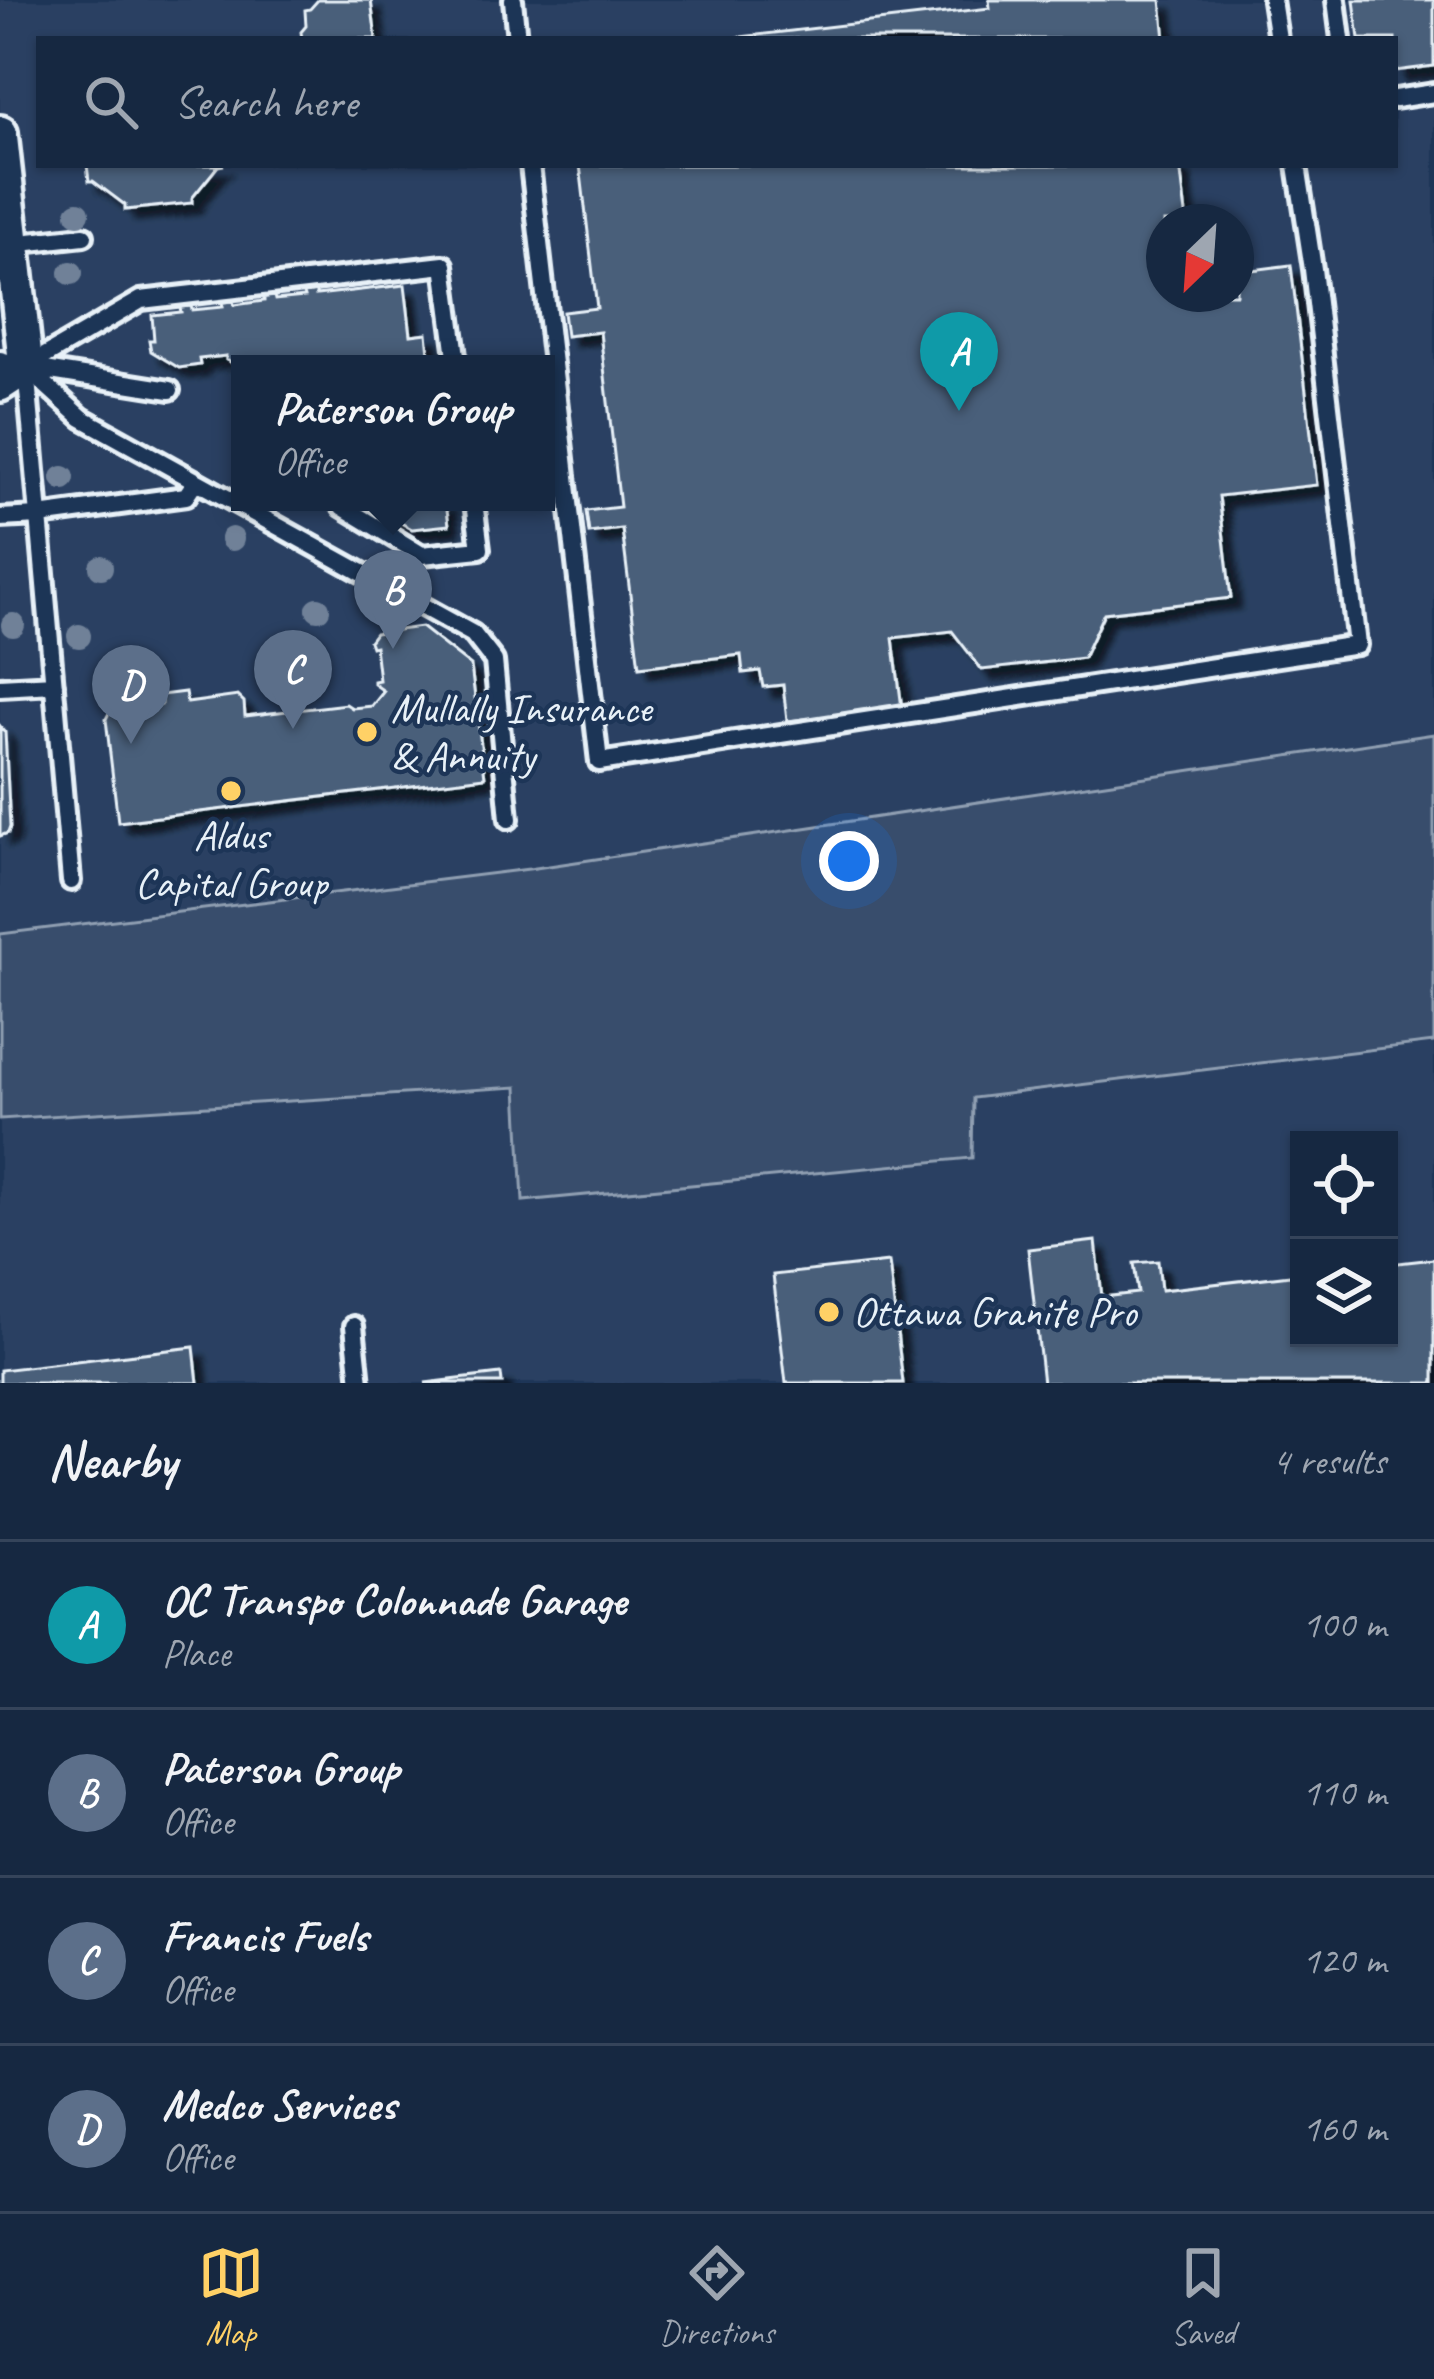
<!DOCTYPE html>
<html lang="en">
<head>
<meta charset="utf-8">
<style>
	body { margin:0; font-family:Caveat,sans-serif; background:#23344c; color:#f1f3f6 }
	.controls { position:absolute; right:36px; bottom:36px; display:grid; overflow:hidden; border-radius:0px; box-shadow:0 3px 9px #0004 }
	.controls button { width:108px; height:108px; display:grid; place-items:center; padding:0; border:0; border-bottom:3px solid #35445a; background:#162841; color:#f1f3f6; font:60px sans-serif }
	.compass { position:absolute; left:1146px; top:204px; width:108px; height:108px; border-radius:50%; background:#162841; box-shadow:0 3px 9px #0004; rotate:205deg }
	.you { position:absolute; left:849px; top:861px; width:42px; height:42px; margin:-30px; border:9px solid #fff; border-radius:50%; background:#1a73e8; box-shadow:0 0 0 18px #1a73e833 }
	.badge { display:grid; place-items:center; width:78px; height:78px; border-radius:50%; background:#ffd166; color:#fff; font-size:39px; font-weight:700 }
	.pin { position:absolute; translate:-50% -99px; filter:drop-shadow(0 3px 6px #0008) }
	.pin::after { content:''; position:absolute; top:63px; width:42px; height:36px; background:inherit; clip-path:polygon(0 0,100% 0,50% 100%) }
	.popup { position:absolute; left:231px; top:355px; width:324px; height:156px; box-sizing:border-box; display:grid; place-content:center; border-radius:0px; background:#162841; filter:drop-shadow(0 3px 9px #0005); font-size:39px; white-space:nowrap; color:#9ea6b1 }
	.popup b { font-size:45px; color:#f1f3f6 }
	.popup::after { content:''; position:absolute; left:50%; top:100%; margin-left:-24px; border:24px solid transparent; border-top-color:#162841 }
	.list { margin:0; padding:0; list-style:none }
	h2 { display:flex; justify-content:space-between; align-items:center; height:156px; margin:0; padding:0 48px; font-size:51px }
	h2 small { font-size:39px; font-weight:400; color:#9ea6b1 }
	.list li { display:grid; grid-template-columns:78px 1fr auto; gap:36px; align-items:center; box-sizing:border-box; height:168px; padding:0 48px; border-top:3px solid #35445a }
	.list b { display:block; font-size:45px; white-space:nowrap }
	.list p { margin:0; font-size:39px; white-space:nowrap; color:#9ea6b1 }
	.list em { font-size:39px; font-style:normal; color:#9ea6b1 }
	.icon { flex:none; width:66px; height:66px; fill:none; stroke:currentColor; stroke-width:2; stroke-linecap:round; stroke-linejoin:round }
	.map { position:relative; flex:none; width:1434px; height:1383px; overflow:hidden }
	.search { position:absolute; background:#162841; box-shadow:0 3px 9px #0004; left:36px; right:36px; top:36px; height:132px; display:flex; align-items:center; gap:30px; box-sizing:border-box; padding:0 42px; border-radius:0px; color:#9ea6b1; font-size:45px }
	.sheet { height:828px; background:#162841 }
	nav { display:flex; justify-content:space-around; align-items:center; box-sizing:border-box; height:168px; border-top:3px solid #35445a; background:#162841; font-size:33px; color:#9ea6b1 }
	nav a { display:grid; justify-items:center; gap:6px }
	nav .on { color:#ffd166 }
	.map>svg:first-child { display:block }
	.built { fill:#2a4162; fill-rule:evenodd }
	.green { fill:#374d6c; stroke:#909fb2; stroke-width:3 }
	.building { fill:#495e7a; stroke:#e8f1f8; stroke-width:3; filter:url(#shadow) }
	.lines { fill:none; stroke-linecap:round; stroke-linejoin:round }
	.lane-casing { stroke:#e8f1f8; stroke-width:26 }
	.street-casing { stroke:#e8f1f8; stroke-width:42 }
	.lane { stroke:#1d3557; stroke-width:16 }
	.street { stroke:#1d3557; stroke-width:33 }
	.tree { fill:#708198 }
	.poi-dot { fill:#ffd166; stroke:#1d3557; stroke-width:4.5 }
	.labels { text-anchor:middle; dominant-baseline:central; stroke-width:9; stroke-linejoin:round; paint-order:stroke }
	.poi-label { font-size:42px; fill:#e8f1f8; stroke:#1d3557; text-anchor:start }
</style>
</head>
<body>
<div class="map">
<svg width="1434" height="1383" viewBox="0 0 1434 1383">
	<defs>
		<filter id="shadow"><feDropShadow dx="10" dy="10" stdDeviation="3" flood-color="#0009"/></filter>
	</defs>
	<rect width="100%" height="100%" fill="#1d3557"/>
	<filter id="ink" filterUnits="userSpaceOnUse"><feTurbulence type="fractalNoise" baseFrequency=".00833" numOctaves="2"/><feDisplacementMap in="SourceGraphic" scale="24" xChannelSelector="R" yChannelSelector="G"/><feConvolveMatrix kernelMatrix="1 2 1 2 8 2 1 2 1" color-interpolation-filters="sRGB"/></filter>
	<g filter="url(#ink)">
		<!-- built -->
		<path class="built" d="M0 0H1434V734L529 869 0 934ZM39 39H1395V165H39ZM1164 222H1236V294H1164ZM240 364H546V502H240Z
			M1434 1042V1383H0V1119L518 1087 524 1201 972 1157V1098ZM1299 1140H1389V1338H1299Z"/>
		<!-- green -->
		<path class="green" d="M1434 734V1042L973 1098 972 1158 523 1201 517 1087 0 1119V934L529 869Z"/>
		<!-- building -->
		<path class="building" d="M318 0H371L376 39H302L301 32 306 26 305 10 310 9Z
			M989 0H1161L1165 39H723L990 8Z
			M1354 0H1434V66L1395 71V39H1359Z
			M87 165H224L218 166 192 198V203L125 210V205L93 181H89Z
			M580 165H1180L1187 222H1164V294H1236V272L1291 265 1317 485 1219 496 1231 598 1104 613 1083 658 982 670 952 631 893 638 902 708 787 721 783 685 763 687 760 671 743 673 741 655 639 667 622 529 589 533 586 511 620 507 600 332 566 336 563 312 597 308Z
			M405 285 411 335 427 333 430 364H240V368L226 360V356L199 359 200 365 179 368 151 351 149 340H154L152 315 181 312 180 307 191 306 192 310 223 307 222 302 233 301 234 305 264 301V297L274 296 275 300 305 297 304 293 316 291V295Z
			M363 502H446L449 525 412 529Z
			M421 627 471 666 485 777 118 822 106 719 109 713 161 705V695L185 692 187 703 238 696 244 702 245 716 346 704 352 708 372 706 384 691 374 684V681L379 680 375 646 371 647 369 641 375 633Z
			M0 726 5 732 10 827 8 833 0 836Z
			M1096 1241 1102 1297 1138 1293 1134 1263 1158 1261 1161 1290 1299 1274V1338H1389V1264L1434 1259V1383H1043L1028 1249Z
			M889 1262 903 1383H786L773 1275Z
			M194 1347 198 1383H0V1370Z
			M501 1374 502 1383H425Z"/>
		<g class="lines">
			<!-- lane casing -->
			<g class="lane-casing">
				<path id="lane" d="M513 0 517 39
					M1272 0 1278 39
					M1336 0 1341 39
					M1395 99 1434 93
					M530 165 599 762 1357 645 1313 269 1297 165
					M12 244 84 236
					M0 360 26 367 82 418 473 634 494 661 509 819
					M26 368 71 881
					M170 390 26 367 141 300 444 265 457 364
					M339 502 343 507 422 555 480 549 474 502
					M0 518 39 516 186 496 196 481
					M0 687 54 684
					M354 1326 360 1383"/>
			</g>
			<!-- street casing -->
			<g class="street-casing">
				<path id="street" d="M0 133 26 367 0 384"/>
			</g>
			<!-- lane -->
			<use href="#lane" class="lane"/>
			<!-- street -->
			<use href="#street" class="street"/>
		</g>
		<!-- trees -->
		<g class="tree">
			<circle cx="78" cy="213" r="12"/>
			<circle cx="71" cy="273" r="12"/>
			<circle cx="63" cy="478" r="12"/>
			<circle cx="232" cy="539" r="12"/>
			<circle cx="101" cy="567" r="12"/>
			<circle cx="318" cy="609" r="12"/>
			<circle cx="13" cy="625" r="12"/>
			<circle cx="79" cy="636" r="12"/>
		</g>
	</g>
	<!-- markers -->
	<g class="poi-dot">
		<circle cx="367" cy="732" r="12"/>
		<circle cx="231" cy="791" r="12"/>
		<circle cx="829" cy="1312" r="12"/>
	</g>
	<g class="labels">
		<!-- poi labels -->
		<g class="poi-label">
			<text x="391" y="708">Mullally Insurance<tspan x="391" dy="48">&amp; Annuity</tspan></text>
			<text x="231" y="835" text-anchor="middle">Aldus<tspan x="231" dy="48">Capital Group</tspan></text>
			<text x="853" y="1312">Ottawa Granite Pro</text>
		</g>
	</g>
</svg>
<div class="controls">
<button><svg class="icon" aria-label="locate" viewBox="0 0 24 24"><circle cx="12" cy="12" r="6"/><path d="M12 2v4M12 18v4M2 12h4M18 12h4"/></svg></button>
<button><svg class="icon" aria-label="layers" viewBox="0 0 24 24"><path d="M12 4l9 5-9 5-9-5zM3 14l9 5 9-5"/></svg></button>
</div>
<svg class="compass" viewBox="-18 -18 36 36"><path d="M0-13l5 13h-10z" fill="#e53935"/><path d="M0 13l5-13h-10z" fill="#9ea6b1"/></svg>
<div class="you"></div>
<div class="pin badge" style="left:959px;top:411px;background:#0f9aa8">A</div>
<div class="pin badge" style="left:393px;top:649px;background:#5c6f8a">B</div>
<div class="popup"><b>Paterson Group</b>Office</div>
<div class="pin badge" style="left:293px;top:729px;background:#5c6f8a">C</div>
<div class="pin badge" style="left:131px;top:744px;background:#5c6f8a">D</div>
<div class="search"><svg class="icon" aria-label="search" viewBox="0 0 24 24"><circle cx="10" cy="10" r="6"/><path d="M15 15l6 6"/></svg>Search here</div>
</div>
<section class="sheet">
<h2>Nearby<small>4 results</small></h2>
<ul class="list">
<li><span class="badge" style="background:#0f9aa8">A</span><div><b>OC Transpo Colonnade Garage</b><p>Place</p></div><em>100 m</em></li>
<li><span class="badge" style="background:#5c6f8a">B</span><div><b>Paterson Group</b><p>Office</p></div><em>110 m</em></li>
<li><span class="badge" style="background:#5c6f8a">C</span><div><b>Francis Fuels</b><p>Office</p></div><em>120 m</em></li>
<li><span class="badge" style="background:#5c6f8a">D</span><div><b>Medco Services</b><p>Office</p></div><em>160 m</em></li>
</ul>
</section>
<nav>
<a class="on"><svg class="icon" aria-label="map" viewBox="0 0 24 24"><path d="M3 6l6-2 6 2 6-2v14l-6 2-6-2-6 2zM9 4v14M15 6v14"/></svg>Map</a>
<a><svg class="icon" aria-label="directions" viewBox="0 0 24 24"><path d="M12 3l9 9-9 9-9-9zM9 14v-3h6M13 9l2 2-2 2"/></svg>Directions</a>
<a><svg class="icon" aria-label="saved" viewBox="0 0 24 24"><path d="M7 4h10v16l-5-4-5 4z"/></svg>Saved</a>
</nav>
</body>
</html>
